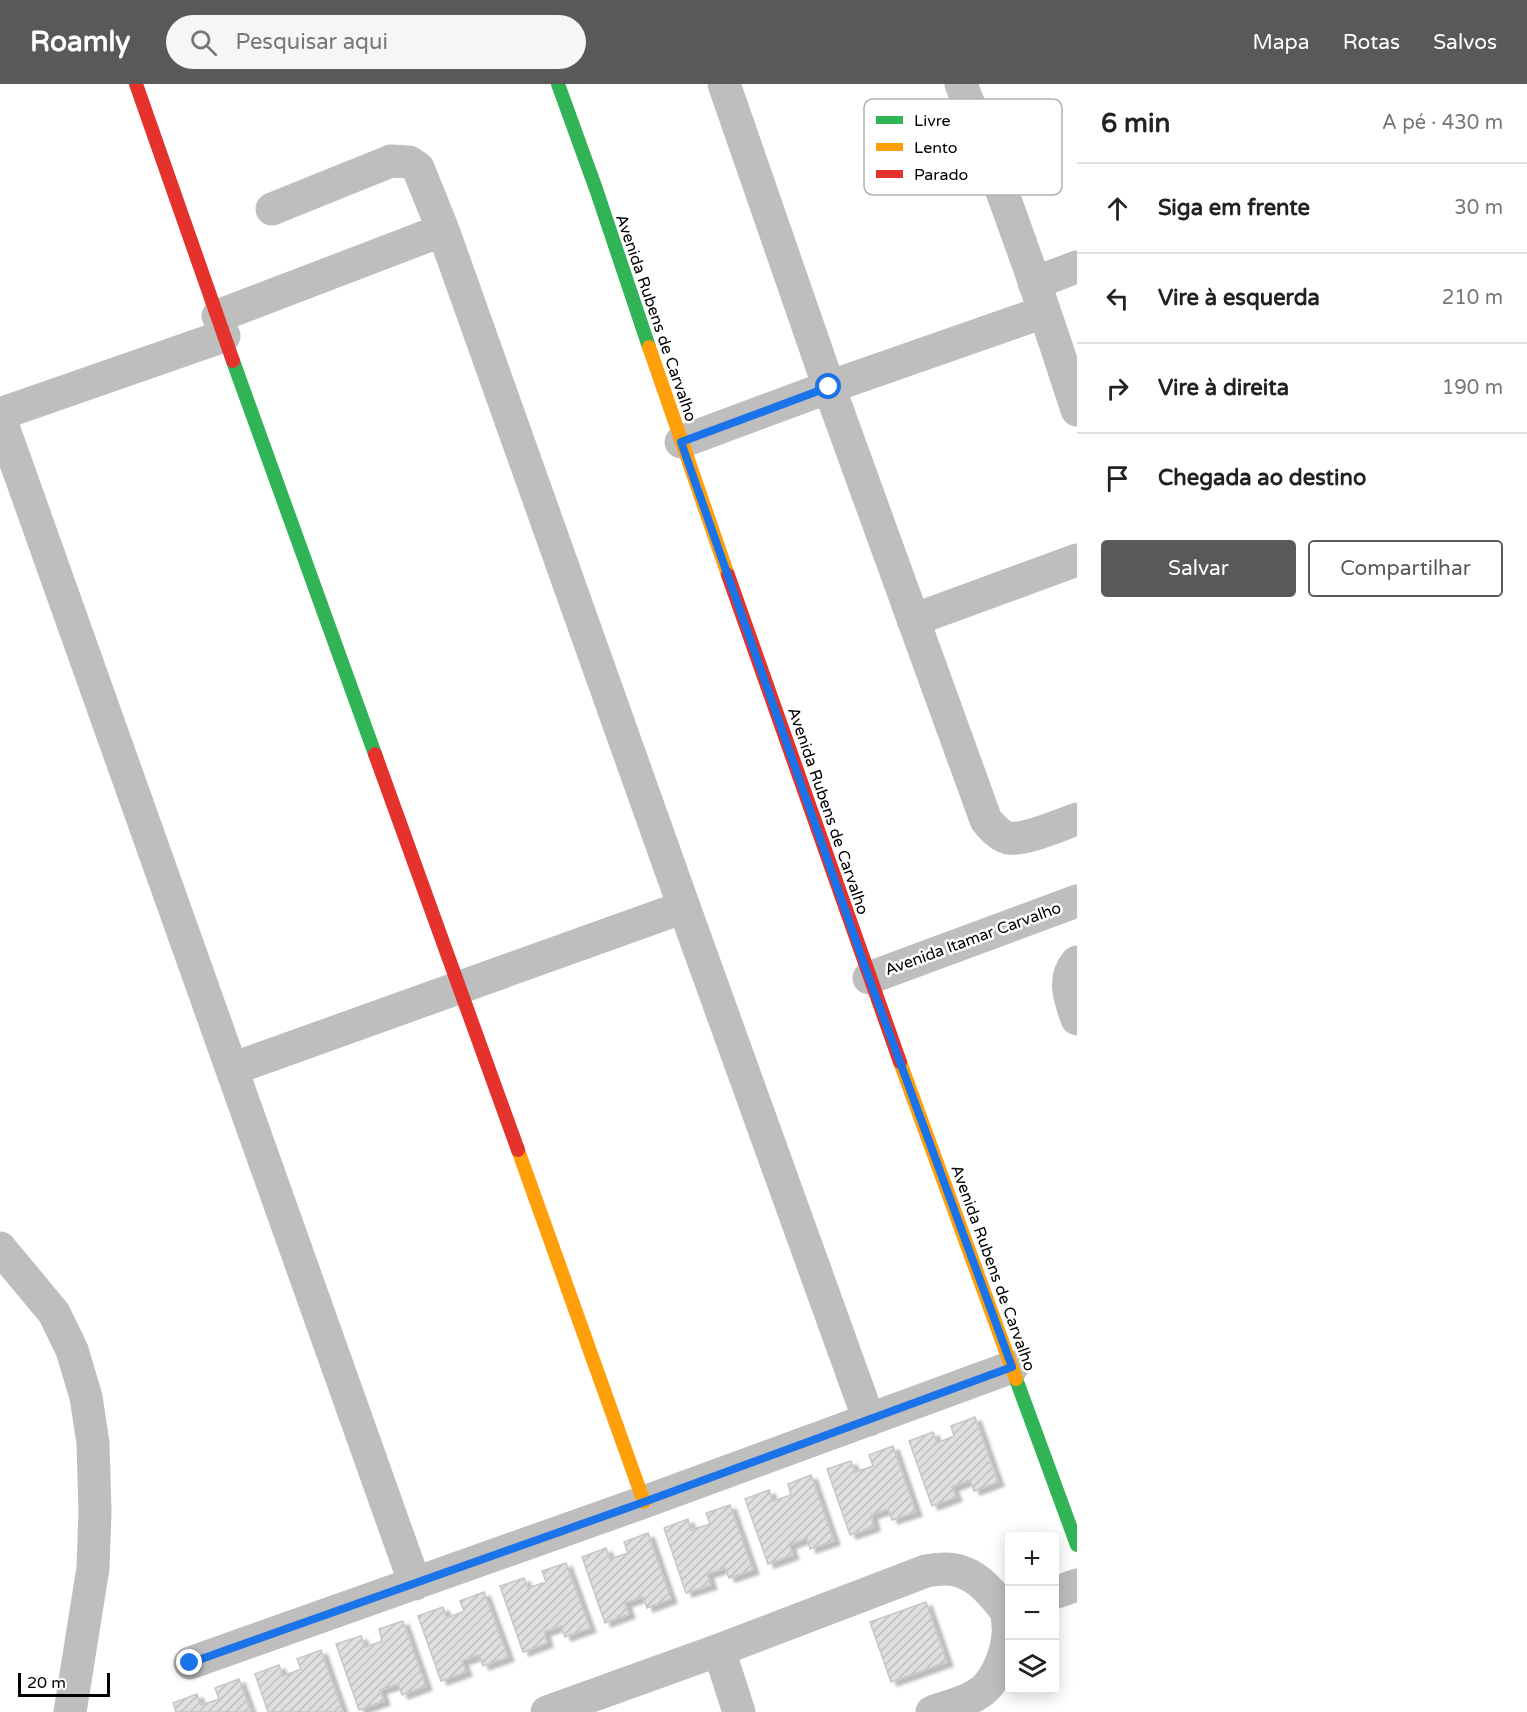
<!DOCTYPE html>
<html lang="pt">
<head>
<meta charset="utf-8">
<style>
	body { margin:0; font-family:"Varela Round",sans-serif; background:#f6f6f6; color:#222 }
	.controls { position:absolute; right:18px; bottom:18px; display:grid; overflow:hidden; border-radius:6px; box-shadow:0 3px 15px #0003 }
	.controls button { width:54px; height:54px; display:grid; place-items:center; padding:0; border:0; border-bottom:2px solid #e0e0e0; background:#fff; color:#222; font:30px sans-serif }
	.scale { position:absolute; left:18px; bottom:15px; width:92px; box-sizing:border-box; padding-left:6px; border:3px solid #000; border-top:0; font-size:16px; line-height:21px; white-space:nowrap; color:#000; -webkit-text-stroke:4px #fff; paint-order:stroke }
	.stop { position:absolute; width:18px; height:18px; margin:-14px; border:4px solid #1a73e8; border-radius:50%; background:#fff }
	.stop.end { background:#1a73e8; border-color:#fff; box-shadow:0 2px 6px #0008 }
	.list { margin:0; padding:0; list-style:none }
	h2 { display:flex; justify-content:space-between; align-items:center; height:78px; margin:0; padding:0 24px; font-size:26px }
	h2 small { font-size:20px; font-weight:400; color:#767676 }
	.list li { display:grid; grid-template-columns:39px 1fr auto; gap:18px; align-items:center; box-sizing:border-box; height:90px; padding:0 24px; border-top:2px solid #e0e0e0 }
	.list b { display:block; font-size:22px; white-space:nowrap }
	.list em { font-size:20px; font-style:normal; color:#767676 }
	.actions { display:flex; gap:12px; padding:18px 24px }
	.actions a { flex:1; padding:14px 0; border:2px solid #595959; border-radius:6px; text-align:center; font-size:21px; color:#595959 }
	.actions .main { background:#595959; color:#fff }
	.icon { flex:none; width:33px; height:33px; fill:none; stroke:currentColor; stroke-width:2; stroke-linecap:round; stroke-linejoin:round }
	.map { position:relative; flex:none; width:1077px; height:1628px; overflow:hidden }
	header { display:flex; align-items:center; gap:36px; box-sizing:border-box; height:84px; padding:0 30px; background:#595959; color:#fff }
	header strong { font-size:28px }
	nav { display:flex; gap:33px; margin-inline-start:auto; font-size:21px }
	.search { width:420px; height:54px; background:#f6f6f6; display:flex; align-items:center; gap:15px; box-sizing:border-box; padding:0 21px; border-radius:33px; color:#767676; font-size:22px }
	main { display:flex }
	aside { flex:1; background:#fff }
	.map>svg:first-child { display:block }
	.building { fill:url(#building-hatch); stroke:#c7c7c7; stroke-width:1.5; filter:url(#shadow) }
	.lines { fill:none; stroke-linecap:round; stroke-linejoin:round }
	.street { stroke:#bebebe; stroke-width:33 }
	.fast { stroke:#30b455; stroke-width:14 }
	.slow { stroke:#ff9f0a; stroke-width:14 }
	.jam { stroke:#e5322d; stroke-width:14 }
	.route { stroke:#1a73e8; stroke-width:8 }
	.labels { text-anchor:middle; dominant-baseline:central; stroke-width:5; stroke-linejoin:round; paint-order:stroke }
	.street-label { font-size:16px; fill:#000; stroke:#fff }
	.key { fill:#fff; stroke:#b2b2b2; stroke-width:1.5 }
	.key-label { font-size:16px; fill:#000 }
</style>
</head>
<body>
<header>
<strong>Roamly</strong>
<div class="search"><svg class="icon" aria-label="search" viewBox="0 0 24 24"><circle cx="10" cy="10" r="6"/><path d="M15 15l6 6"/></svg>Pesquisar aqui</div>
<nav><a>Mapa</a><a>Rotas</a><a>Salvos</a></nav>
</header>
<main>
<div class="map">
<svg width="1077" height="1628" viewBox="0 0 1077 1628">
	<defs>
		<pattern id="building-hatch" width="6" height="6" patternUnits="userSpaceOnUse" patternTransform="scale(1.5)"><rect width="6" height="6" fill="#dfdfdf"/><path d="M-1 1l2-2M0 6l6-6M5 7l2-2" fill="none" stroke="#bebebe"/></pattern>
		<filter id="shadow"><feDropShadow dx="6" dy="4" stdDeviation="1.5" flood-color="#0004"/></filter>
	</defs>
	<rect width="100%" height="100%" fill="#fff"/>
	<!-- building -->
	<path class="building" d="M975 1333 998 1398 974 1407 970 1396 952 1403 956 1413 932 1422 909 1357 933 1348 937 1359 954 1352 951 1342Z
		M893 1362 916 1428 892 1436 888 1425 871 1431 874 1443 850 1451 827 1385 851 1377 855 1388 873 1382 869 1371Z
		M811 1391 834 1457 810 1465 807 1454 789 1461 793 1471 768 1480 745 1415 769 1406 773 1417 791 1411 788 1400Z
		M730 1421 753 1486 729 1494 725 1484 707 1490 711 1501 686 1509 664 1444 688 1435 691 1446 710 1440 706 1429Z
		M648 1449 671 1515 647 1524 643 1513 625 1519 629 1530 605 1539 582 1473 606 1464 610 1475 628 1469 624 1458Z
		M566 1479 590 1544 565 1553 561 1542 544 1548 547 1559 523 1568 500 1502 524 1494 528 1504 546 1498 542 1487Z
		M484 1508 508 1573 483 1582 479 1571 462 1577 466 1588 441 1597 418 1532 443 1523 447 1534 464 1527 460 1517Z
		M926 1518 947 1578 891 1598 870 1538Z
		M403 1537 426 1602 402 1611 398 1600 380 1606 384 1617 359 1626 336 1560 361 1552 365 1563 382 1557 379 1545Z
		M321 1566 343 1628H268L255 1590 279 1581 283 1592 301 1585 297 1575Z
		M239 1595 251 1628H176L173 1619 197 1610 201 1621 219 1615 215 1604Z"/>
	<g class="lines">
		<!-- street -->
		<path class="street" d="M724 0 829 303 986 736C992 743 998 751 1008 754 1024 757 1060 741 1077 735
			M961 0C1003 107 1042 216 1077 326
			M443 146 684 823 869 1336
			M1034 199 1077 183
			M218 232 443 146 418 84 409 78 391 77 272 125
			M0 330 224 252
			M0 334 415 1500
			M681 358 829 303 1044 228
			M913 536 1077 476
			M1077 878C1062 895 1070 915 1077 935
			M869 894 1077 817
			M232 985 684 823
			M0 1164 54 1229 72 1266 86 1313 93 1359 95 1428 93 1484 70 1628
			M1054 1509 1077 1501
			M719 1566 739 1628
			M190 1579 644 1418 1012 1283
			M547 1628 719 1566 926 1487C932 1486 939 1485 945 1485 974 1485 991 1508 1007 1528L1010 1527
			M932 1628C946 1623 963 1619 976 1611 995 1601 1006 1572 1008 1551 1009 1544 1007 1535 1007 1528"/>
		<!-- fast -->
		<path class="fast" d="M558 0 596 105 649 263
			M233 277 375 670
			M1016 1295 1077 1461"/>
		<!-- slow -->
		<path class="slow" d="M649 263 728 491
			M900 978 1016 1295
			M518 1066 644 1418"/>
		<!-- jam -->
		<path class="jam" d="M136 0 233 277
			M728 491 900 978
			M375 670 518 1066"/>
	</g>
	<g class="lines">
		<!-- route -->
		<path class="route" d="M190 1579 644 1418 1012 1283 869 894 681 358 829 303"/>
	</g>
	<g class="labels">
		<!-- street labels -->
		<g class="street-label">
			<text transform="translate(656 234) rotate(71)">Avenida Rubens de Carvalho</text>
			<text transform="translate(828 727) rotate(71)">Avenida Rubens de Carvalho</text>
			<text transform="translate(973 855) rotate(-20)">Avenida Itamar Carvalho</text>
			<text transform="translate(993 1184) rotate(70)">Avenida Rubens de Carvalho</text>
		</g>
	</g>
	<!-- legend -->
	<rect x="864" y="15" width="198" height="96" rx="9" class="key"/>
	<rect x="876" y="32" width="27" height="8" fill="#30b455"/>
	<rect x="876" y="59" width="27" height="8" fill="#ff9f0a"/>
	<rect x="876" y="86" width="27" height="8" fill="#e5322d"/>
	<g class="key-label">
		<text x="914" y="42">Livre</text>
		<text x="914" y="69">Lento</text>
		<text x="914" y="96">Parado</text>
	</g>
</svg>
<div class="controls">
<button>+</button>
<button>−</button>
<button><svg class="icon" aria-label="layers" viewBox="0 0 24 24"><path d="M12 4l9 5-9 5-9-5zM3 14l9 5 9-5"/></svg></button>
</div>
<div class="scale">20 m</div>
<div class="stop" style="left:829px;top:303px"></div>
<div class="stop end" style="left:190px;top:1579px"></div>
</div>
<aside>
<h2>6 min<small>A pé · 430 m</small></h2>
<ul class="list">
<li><svg class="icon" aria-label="ahead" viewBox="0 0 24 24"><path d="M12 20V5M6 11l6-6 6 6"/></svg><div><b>Siga em frente</b></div><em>30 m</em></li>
<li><svg class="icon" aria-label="left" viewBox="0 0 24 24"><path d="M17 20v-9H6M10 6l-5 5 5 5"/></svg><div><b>Vire à esquerda</b></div><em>210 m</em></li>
<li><svg class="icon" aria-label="right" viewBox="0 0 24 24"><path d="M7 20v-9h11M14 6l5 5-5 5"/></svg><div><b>Vire à direita</b></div><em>190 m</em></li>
<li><svg class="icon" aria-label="arrive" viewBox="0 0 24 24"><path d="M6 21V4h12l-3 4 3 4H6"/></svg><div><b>Chegada ao destino</b></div></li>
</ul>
<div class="actions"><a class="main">Salvar</a><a>Compartilhar</a></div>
</aside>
</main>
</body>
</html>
